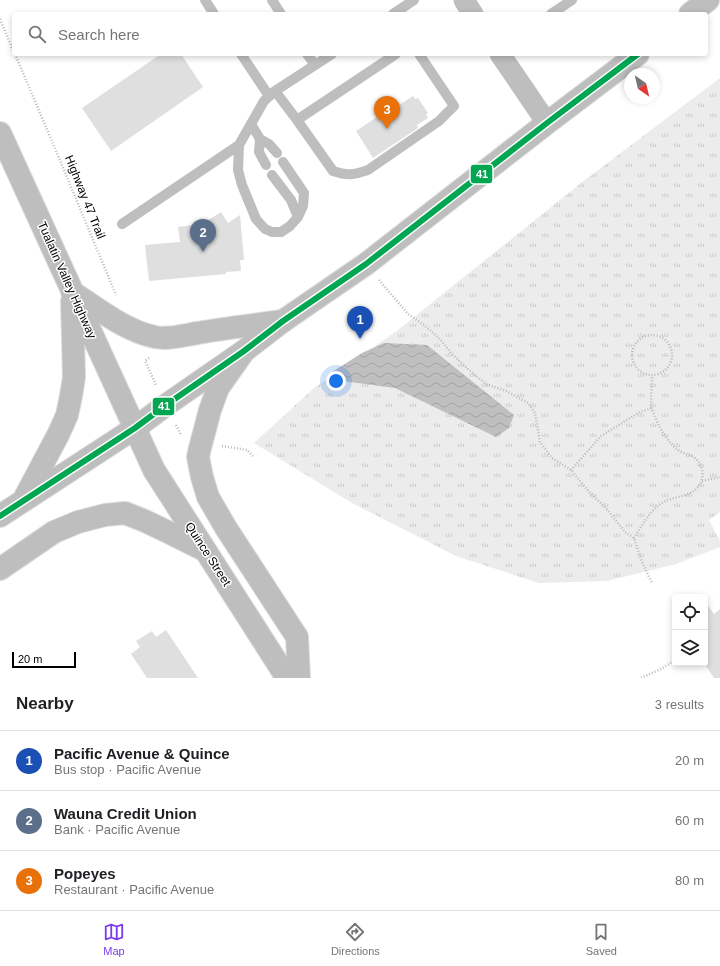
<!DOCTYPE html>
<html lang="en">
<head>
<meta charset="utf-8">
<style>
	body { margin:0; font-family:Helvetica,sans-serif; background:#f2f2f2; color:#202124 }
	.controls { position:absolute; right:12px; bottom:12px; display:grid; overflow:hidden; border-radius:4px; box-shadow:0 2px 6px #0003 }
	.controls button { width:36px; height:36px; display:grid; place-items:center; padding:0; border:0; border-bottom:1px solid #e0e0e0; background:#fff; color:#202124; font:20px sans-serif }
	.compass { position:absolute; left:624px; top:68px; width:36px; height:36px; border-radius:50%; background:#fff; box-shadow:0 2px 6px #0003; rotate:146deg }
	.scale { position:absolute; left:12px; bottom:10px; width:64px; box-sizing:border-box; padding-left:4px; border:2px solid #000; border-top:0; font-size:11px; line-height:14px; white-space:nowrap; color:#000; -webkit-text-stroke:3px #fff; paint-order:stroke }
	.you { position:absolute; left:336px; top:381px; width:14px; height:14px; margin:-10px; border:3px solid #fff; border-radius:50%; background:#1a73e8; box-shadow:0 0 0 6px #1a73e833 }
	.badge { display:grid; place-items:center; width:26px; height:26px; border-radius:50%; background:#7c3aed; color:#fff; font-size:13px; font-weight:700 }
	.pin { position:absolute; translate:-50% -33px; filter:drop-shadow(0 1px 2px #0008) }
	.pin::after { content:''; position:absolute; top:21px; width:14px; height:12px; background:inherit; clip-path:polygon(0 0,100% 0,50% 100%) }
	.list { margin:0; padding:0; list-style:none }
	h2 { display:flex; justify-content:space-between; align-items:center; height:52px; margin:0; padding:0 16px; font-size:17px }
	h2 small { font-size:13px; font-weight:400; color:#757577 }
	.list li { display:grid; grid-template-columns:26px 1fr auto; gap:12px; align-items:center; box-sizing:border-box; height:60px; padding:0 16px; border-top:1px solid #e0e0e0 }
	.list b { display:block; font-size:15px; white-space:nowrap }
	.list p { margin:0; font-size:13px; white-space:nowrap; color:#757577 }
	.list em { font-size:13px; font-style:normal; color:#757577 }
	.icon { flex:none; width:22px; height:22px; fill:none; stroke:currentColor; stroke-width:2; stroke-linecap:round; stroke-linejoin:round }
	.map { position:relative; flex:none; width:720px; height:678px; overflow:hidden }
	.search { position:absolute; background:#fff; box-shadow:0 2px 6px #0003; left:12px; right:12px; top:12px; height:44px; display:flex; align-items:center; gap:10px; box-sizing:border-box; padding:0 14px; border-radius:4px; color:#757577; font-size:15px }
	.sheet { height:232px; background:#fff }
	nav { display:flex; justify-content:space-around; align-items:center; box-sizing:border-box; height:56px; border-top:1px solid #e0e0e0; background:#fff; font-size:11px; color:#757577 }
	nav a { display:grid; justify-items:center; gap:2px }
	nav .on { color:#7c3aed }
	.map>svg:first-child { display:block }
	.grass { fill:url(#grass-tufts) }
	.water { fill:url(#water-waves) }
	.building { fill:#dfdfdf }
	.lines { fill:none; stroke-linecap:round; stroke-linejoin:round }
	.primary-casing { stroke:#dbdbdb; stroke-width:24 }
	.highway-casing { stroke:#dbdbdb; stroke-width:24 }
	.path { stroke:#b9b9b9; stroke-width:2.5; stroke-dasharray:1 2; stroke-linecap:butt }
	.lane { stroke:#bebebe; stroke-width:10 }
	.street { stroke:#bebebe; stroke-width:21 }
	.primary { stroke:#bebebe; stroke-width:22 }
	.highway { stroke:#bebebe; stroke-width:22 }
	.bus-1-casing { stroke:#fff; stroke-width:9 }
	.bus-1 { stroke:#00a651; stroke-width:6 }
	.labels { text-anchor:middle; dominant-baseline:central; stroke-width:3; stroke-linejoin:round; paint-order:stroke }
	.street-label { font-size:12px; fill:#000; stroke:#fff }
	.line-badge { stroke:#fff; stroke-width:1.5 }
	.badge-label { font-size:11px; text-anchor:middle; font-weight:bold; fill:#fff }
</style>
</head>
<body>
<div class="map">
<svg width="720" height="678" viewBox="0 0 720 678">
	<defs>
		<pattern id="grass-tufts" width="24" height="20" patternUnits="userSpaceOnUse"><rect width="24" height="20" fill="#ececec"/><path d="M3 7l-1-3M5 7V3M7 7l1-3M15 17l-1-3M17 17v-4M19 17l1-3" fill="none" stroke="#c9c9c9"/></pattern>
		<pattern id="water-waves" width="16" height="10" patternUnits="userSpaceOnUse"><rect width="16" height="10" fill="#bfbfbf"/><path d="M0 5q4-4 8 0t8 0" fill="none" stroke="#a2a2a2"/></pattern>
	</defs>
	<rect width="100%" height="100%" fill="#fff"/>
	<!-- grass -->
	<path class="grass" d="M720 78V512L709 520 720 541V547L676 564 607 581 539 583 456 556 352 503 254 443 313 389 398 330 581 183Z"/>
	<!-- water -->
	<path class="water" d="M384 343 427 345 514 415 509 428 496 437 395 388 343 381 332 372 362 353Z"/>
	<!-- building -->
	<path class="building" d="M161 54H181L203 87 111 151 82 108Z
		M413 96 415 99 418 98 428 113 426 114 428 118 417 125 418 128 373 158 356 131 398 103 399 105Z
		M221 212 228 223 240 215 244 260H240L241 271 226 272V274L149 281 145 245 180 242 178 227 202 224Z
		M705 601 714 614 720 609V678H714L704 663Z
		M166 630 198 678H147L131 654 140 647 136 641 152 631 156 637Z"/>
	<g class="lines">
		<!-- primary casing -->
		<g class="primary-casing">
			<path id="primary" d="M690 14 708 0
				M135 428 166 405 244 351 283 321 366 264 547 123 638 54"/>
		</g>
		<!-- highway casing -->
		<g class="highway-casing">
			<path id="highway" d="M0 133 154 470 287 678
				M72 292C97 308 125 331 155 337 170 340 184 335 198 333 226 328 255 325 283 321
				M244 351 218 388 210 410 200 448 198 457 202 477 208 497 226 528 297 637 299 678
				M23 501 59 433 67 415 71 396 74 377 72 301
				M0 516 135 428
				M0 569 54 532 78 522 105 515 125 513 145 521 170 533 204 550"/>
		</g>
		<!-- path -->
		<path class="path" d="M0 19 14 53
			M15 54 59 158 116 295
			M379 280 408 314 424 325 440 339 451 353 469 370 486 384 506 391 528 403 535 413 540 442 552 458 571 470 590 493 605 507 625 532 634 538 642 562 652 583
			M632 355a20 20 0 1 1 40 0a20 20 0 1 1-40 0Z
			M149 358 145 361 156 385
			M176 425 181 435
			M222 446 247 450 253 456
			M571 470 601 436 640 412 652 408
			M702 481 720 477
			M634 538C643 524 652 506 668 500 678 496 691 496 698 487 706 478 703 462 692 456 687 454 682 453 678 450 670 444 664 435 659 426 657 421 654 415 652 409 650 402 652 384 652 376
			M641 678 661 669 675 660"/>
		<!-- lane -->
		<path class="lane" d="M205 0 214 14
			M272 0 281 14
			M393 14 414 0
			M551 14 572 0
			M241 54 269 96
			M307 54 315 65
			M275 91 297 120 396 54
			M297 120 333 171C348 176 353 175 368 170L439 121 454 106 419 54
			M251 124 260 139 269 144 277 153
			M260 139 259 152 266 165
			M239 145 238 170 242 185 256 219 265 229 272 232H281L290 226 298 217 303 206 304 193 283 162
			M272 175 291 200 298 217
			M122 224 239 145 264 101 275 91 332 54"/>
		<!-- street -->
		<path class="street" d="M464 0 473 14
			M500 54 547 123"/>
		<!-- primary -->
		<use href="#primary" class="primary"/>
		<!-- highway -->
		<use href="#highway" class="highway"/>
		<!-- bus-1 casing -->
		<g class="bus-1-casing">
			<path id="bus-1" d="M0 516 135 428 166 405 244 351 283 321 366 264 547 123 638 54"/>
		</g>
		<!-- bus-1 -->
		<use href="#bus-1" class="bus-1"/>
	</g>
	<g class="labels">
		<!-- street labels -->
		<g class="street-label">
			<text transform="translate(85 197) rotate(68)">Highway 47 Trail</text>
			<text transform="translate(67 280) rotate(66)">Tualatin Valley Highway</text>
			<text transform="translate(208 554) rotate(57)">Quince Street</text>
		</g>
	</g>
	<g class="line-badge">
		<rect x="470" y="164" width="23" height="20" rx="4" fill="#00a651"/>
		<rect x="152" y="397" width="23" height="19" rx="4" fill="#00a651"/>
	</g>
	<g class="badge-label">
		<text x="482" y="178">41</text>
		<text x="164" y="410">41</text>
	</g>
</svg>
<div class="controls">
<button><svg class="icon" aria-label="locate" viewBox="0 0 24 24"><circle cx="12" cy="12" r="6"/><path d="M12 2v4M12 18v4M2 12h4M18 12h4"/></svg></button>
<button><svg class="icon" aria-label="layers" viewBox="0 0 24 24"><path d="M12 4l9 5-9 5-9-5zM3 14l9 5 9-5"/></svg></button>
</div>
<svg class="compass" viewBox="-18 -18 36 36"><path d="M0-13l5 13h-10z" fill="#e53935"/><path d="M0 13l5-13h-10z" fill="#757577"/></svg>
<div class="scale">20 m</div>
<div class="you"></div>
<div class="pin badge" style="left:360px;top:339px;background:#1a4fb4">1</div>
<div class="pin badge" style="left:203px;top:252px;background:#5c6f8a">2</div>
<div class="pin badge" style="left:387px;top:129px;background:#e8710a">3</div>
<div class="search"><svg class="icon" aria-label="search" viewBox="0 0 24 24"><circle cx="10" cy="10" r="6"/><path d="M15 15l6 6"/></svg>Search here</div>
</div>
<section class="sheet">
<h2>Nearby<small>3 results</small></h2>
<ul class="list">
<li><span class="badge" style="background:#1a4fb4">1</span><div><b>Pacific Avenue &amp; Quince</b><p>Bus stop · Pacific Avenue</p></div><em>20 m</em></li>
<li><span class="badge" style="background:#5c6f8a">2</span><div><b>Wauna Credit Union</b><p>Bank · Pacific Avenue</p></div><em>60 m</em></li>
<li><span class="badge" style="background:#e8710a">3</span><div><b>Popeyes</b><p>Restaurant · Pacific Avenue</p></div><em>80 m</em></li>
</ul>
</section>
<nav>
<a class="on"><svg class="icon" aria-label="map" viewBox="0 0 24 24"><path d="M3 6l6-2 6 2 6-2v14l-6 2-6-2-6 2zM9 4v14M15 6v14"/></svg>Map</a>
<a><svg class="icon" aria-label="directions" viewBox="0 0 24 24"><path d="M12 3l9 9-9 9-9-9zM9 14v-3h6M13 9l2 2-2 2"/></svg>Directions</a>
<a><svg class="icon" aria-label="saved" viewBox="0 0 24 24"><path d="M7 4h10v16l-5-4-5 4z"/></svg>Saved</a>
</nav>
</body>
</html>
